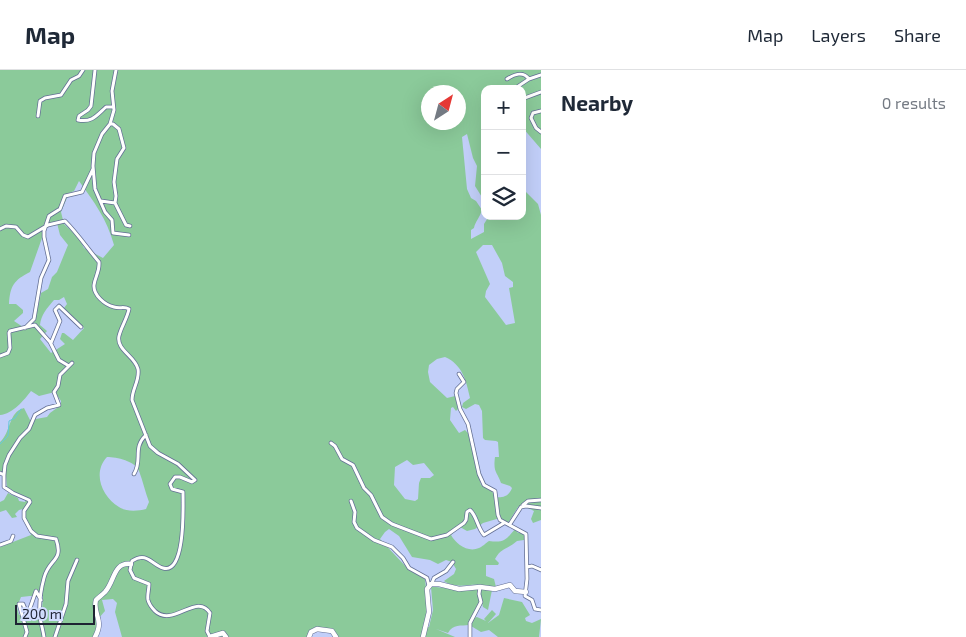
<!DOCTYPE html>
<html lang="en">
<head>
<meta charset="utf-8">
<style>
	body { margin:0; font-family:"Exo 2",sans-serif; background:#f2f2f3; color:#1f2937 }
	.controls { position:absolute; right:15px; top:15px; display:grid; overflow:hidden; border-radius:10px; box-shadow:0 5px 20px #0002 }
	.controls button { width:45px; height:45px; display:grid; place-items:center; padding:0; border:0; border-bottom:1px solid #e0e1e3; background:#fff; color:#1f2937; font:25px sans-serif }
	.compass { position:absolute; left:421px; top:15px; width:45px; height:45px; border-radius:50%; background:#fff; box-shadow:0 5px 20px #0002; rotate:36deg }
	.scale { position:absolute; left:15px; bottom:12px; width:80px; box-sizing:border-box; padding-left:5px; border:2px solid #1e2333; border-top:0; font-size:14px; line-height:18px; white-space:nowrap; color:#1e2333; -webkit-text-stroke:4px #d2ddff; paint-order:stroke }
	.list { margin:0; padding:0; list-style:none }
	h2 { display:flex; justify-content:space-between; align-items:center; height:65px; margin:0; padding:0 20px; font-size:21px }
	h2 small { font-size:16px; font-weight:400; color:#747a83 }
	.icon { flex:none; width:28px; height:28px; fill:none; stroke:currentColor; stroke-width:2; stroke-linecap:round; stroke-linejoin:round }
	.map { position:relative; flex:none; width:541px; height:567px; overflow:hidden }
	header { display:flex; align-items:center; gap:30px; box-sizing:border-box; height:70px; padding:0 25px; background:#fff; border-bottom:1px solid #e0e1e3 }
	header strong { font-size:24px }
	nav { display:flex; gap:28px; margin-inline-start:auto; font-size:18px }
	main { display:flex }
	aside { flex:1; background:#fff }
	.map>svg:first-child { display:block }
	.green { fill:#8bca9a; fill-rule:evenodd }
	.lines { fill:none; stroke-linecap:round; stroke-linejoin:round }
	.stream { stroke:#67c8da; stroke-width:1 }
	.street-casing { stroke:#636f94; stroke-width:4.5 }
	.secondary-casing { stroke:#636f94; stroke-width:5.5 }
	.street { stroke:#fff; stroke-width:3 }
	.secondary { stroke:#fff; stroke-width:4.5 }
</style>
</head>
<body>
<header>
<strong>Map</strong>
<nav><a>Map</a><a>Layers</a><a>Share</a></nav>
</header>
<main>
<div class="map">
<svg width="541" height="567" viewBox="0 0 541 567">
	<rect width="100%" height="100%" fill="#c2cff9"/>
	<!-- green -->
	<path class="green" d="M0 0H541V79L522 57V19H485V132L475 116 477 96 473 88 467 64 462 67 467 119 471 128 476 131 482 140C480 147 475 152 474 158L471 160V169L484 162V154L489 146H522V118L538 134 541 145V450L533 453 531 449 534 441 522 435 518 437 508 453 500 448 483 453 475 459 467 461 460 457 451 465C456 474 468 483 479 478 482 477 486 473 489 471 504 473 506 470 515 459L518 463 520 462 525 466 524 470 517 471C507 480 502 477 495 489L499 493 498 495H486V506L494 509 496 517C491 516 485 515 480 515 468 514 455 519 444 511L454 504 456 499 452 492 446 490 438 494 430 490 412 487 399 466 389 459 385 462 380 469 409 500 425 509 428 536 423 557H429L433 540 431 517H436L463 520 480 517 481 520 482 518 492 520 488 540 483 537 482 533H480L469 555C461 556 453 554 448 563L436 559 455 567H337L333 560 315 557 310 561 307 567H122L115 542 117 533 113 529 102 530 105 541 98 549V555L93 567H0V477L31 465 24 449 23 439 19 440 15 444 17 447 12 448 6 440 0 442V432L4 430 8 423 18 428 19 431 25 432 26 428 7 418 6 406 0 401V372C11 363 8 342 24 338L30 350 47 347 50 343 61 335V331L55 322 39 326 31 321C24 330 13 344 0 345ZM428 22H458V52H428ZM79 111C94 132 107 149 114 175L103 188 84 178 79 168 64 154 61 142 69 123 74 121ZM57 153 60 165 68 175 57 202 52 207 48 219 41 223 35 251 26 259 14 251 23 243V240L16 234H9C10 216 14 210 30 202L42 168V160ZM483 175H492L502 193 505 206 513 212V217L509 218 515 253 506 255 485 227 486 221 490 214 476 182ZM64 227 67 234 64 238 84 258 73 270 64 263H62L60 269 65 274 51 283 40 269 47 261 40 255C41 245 47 238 54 230H59ZM445 287C463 295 466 311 470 328L463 333 462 337 466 339 475 334 479 335 482 341 483 368 485 370 496 371 498 372 499 387H495C493 403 497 401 501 413L510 416 512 418C509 426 503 428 495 427L491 419 481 415 468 363 465 360 459 363 450 350 451 338 453 337 456 341 458 339 455 326 447 328 430 312 428 302 429 295 437 289ZM107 387C117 387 135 391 139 401 143 411 145 422 149 432L146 439C138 441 126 442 119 437 102 427 92 403 107 387ZM407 390 413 395 424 393 434 405 430 408H421L419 413 418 429 415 431 405 429 394 415 395 397ZM30 526H43L42 540 36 541 34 546 19 545 17 537 21 527Z
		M504 528 522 532 530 545 525 548 526 551 532 553 541 549 539 567H498L489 560 481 562 471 556 474 548 477 547 486 551 484 549 492 540 496 544 488 553 499 545Z"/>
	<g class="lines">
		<!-- stream -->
		<path class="stream" d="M0 374 8 366 9 351 15 348 21 339"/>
		<!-- street casing -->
		<g class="street-casing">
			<path id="street" d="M95 0 91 36 88 40 79 46 78 50C92 53 97 45 106 37H113
				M116 0 112 21 114 40 110 54 102 64 94 83 93 96 95 119 105 142 112 150 113 163 129 165
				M507 9C515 4 523 1 529 9L514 19
				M529 9 541 5
				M522 29 541 22
				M541 41 533 43 531 48 536 58 541 62
				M38 46 40 31 45 28 61 25 71 10 79 6 83 0
				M110 54H113L119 59 124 78 117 89 114 112 116 126 115 133 126 155 130 156
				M101 131 115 133
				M0 159 6 156 16 157 23 165 28 167 48 155 65 151C78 164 87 178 99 192 100 201 95 207 94 215 93 225 105 235 114 237 120 239 124 236 129 239 127 249 121 257 119 266 116 280 135 286 138 299 140 310 132 319 132 330L150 376 158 383 178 394 195 410
				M25 258 34 249 41 208 49 190 44 167V161L49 146 60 139 65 126 82 122 93 99
				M51 273 60 251 55 240 59 236 81 257
				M0 286 8 283 10 278 9 263 10 261 35 255 50 272 59 290 69 296 72 293
				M459 304 464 312 457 319 456 323 460 339 468 354 479 404 484 415 495 421 498 445 500 450 526 464 527 509 525 526 532 530 535 539 541 540
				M331 373 335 376 342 389 353 395 364 418 371 425 382 447 392 454 431 469 447 465 464 453 466 450 467 442 470 440C477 446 477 457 484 465L504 453
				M0 403 4 405V417L13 423 29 430 30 432 24 441V448L31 461 37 466 56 469C64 492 49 488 44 508 41 519 39 535 40 547 41 554 43 560 44 567
				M134 404C143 390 132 378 146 365
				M4 405 5 395 9 385 20 368 29 359 35 345 47 338 59 335 54 322 58 316 60 305 69 296
				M195 410 192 412 180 407H175L170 414 172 419 183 422C183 435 186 505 163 498 152 495 147 481 132 491L130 500 134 508 149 514C149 520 147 525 148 530 149 534 152 538 155 541 173 558 197 522 210 543L207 561 210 567
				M351 431 355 442 354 452 357 458 374 470 392 477 403 488 409 498 427 508 429 516
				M523 435 528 431 541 430
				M510 454 521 437 526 436 541 438
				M0 475 11 471 13 466
				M527 497 532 496 541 500
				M432 513 434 508 446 501 453 492
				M25 567 27 562 19 534H23L26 541H29L36 521 41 530
				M55 567 66 534 68 511 77 490
				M470 567V553L481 532 479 524 480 517"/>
		</g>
		<!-- secondary casing -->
		<g class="secondary-casing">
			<path id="secondary" d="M95 567C105 549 92 544 96 530 99 527 102 525 105 522 115 511 113 492 131 494
				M210 567 223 563 226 567
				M309 567 311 562 317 559 332 561 336 567
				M423 567 429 542 427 519 431 514H439L459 519 480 517 495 519 510 515 515 521 526 522"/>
		</g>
		<!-- street -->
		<use href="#street" class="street"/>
		<!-- secondary -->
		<use href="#secondary" class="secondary"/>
	</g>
</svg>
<div class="controls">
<button>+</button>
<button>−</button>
<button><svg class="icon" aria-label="layers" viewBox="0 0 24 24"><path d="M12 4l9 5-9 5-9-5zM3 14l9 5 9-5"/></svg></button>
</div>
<svg class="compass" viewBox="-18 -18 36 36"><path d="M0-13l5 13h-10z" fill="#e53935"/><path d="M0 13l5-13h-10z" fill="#747a83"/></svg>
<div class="scale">200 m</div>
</div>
<aside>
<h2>Nearby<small>0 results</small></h2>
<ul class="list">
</ul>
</aside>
</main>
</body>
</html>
